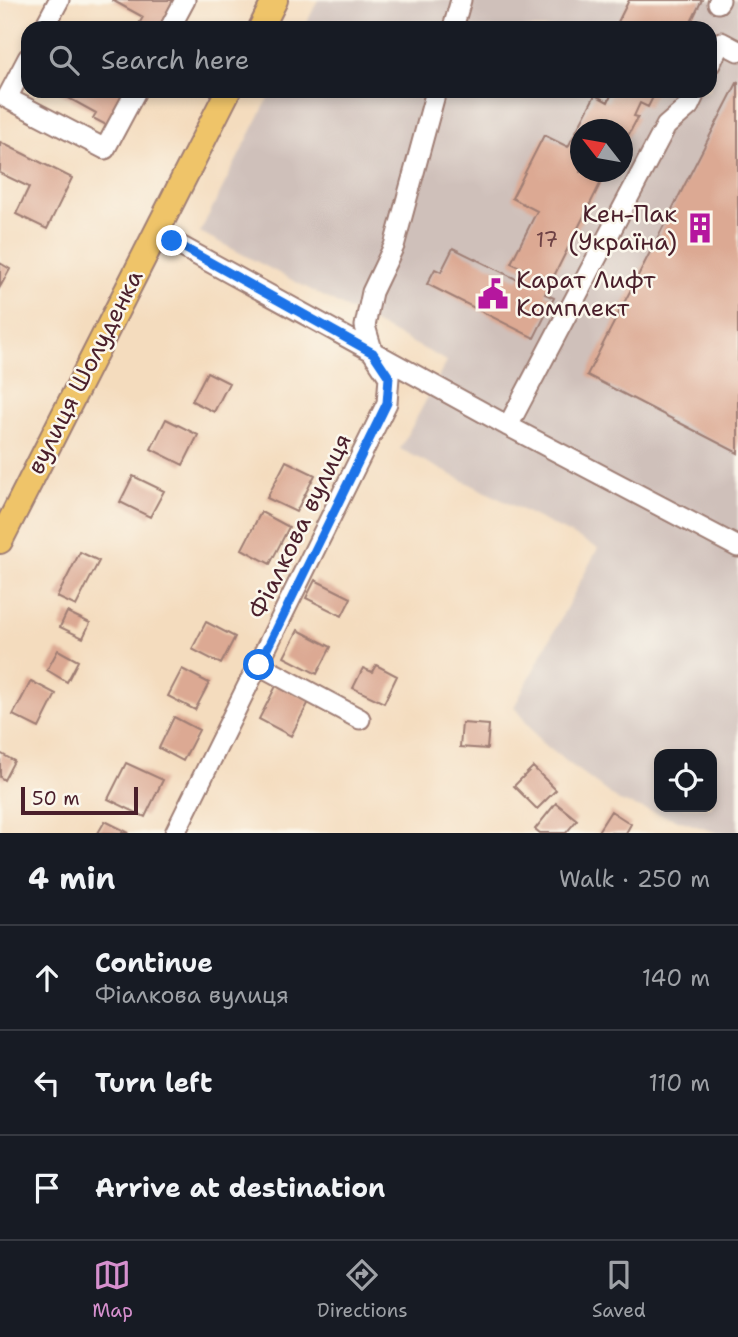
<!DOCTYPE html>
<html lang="en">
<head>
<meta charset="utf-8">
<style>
	body { margin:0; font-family:"Shantell Sans",sans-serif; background:#242831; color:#f1f3f6 }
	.controls { position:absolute; right:21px; bottom:21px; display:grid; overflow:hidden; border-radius:14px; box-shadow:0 4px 10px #0003 }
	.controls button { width:63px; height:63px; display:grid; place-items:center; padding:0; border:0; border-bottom:2px solid #363941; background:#171b24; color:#f1f3f6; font:35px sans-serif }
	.compass { position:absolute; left:570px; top:119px; width:63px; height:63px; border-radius:50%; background:#171b24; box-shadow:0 4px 10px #0003; rotate:301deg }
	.scale { position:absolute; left:21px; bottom:18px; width:117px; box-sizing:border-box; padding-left:7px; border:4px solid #4a1f2b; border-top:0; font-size:19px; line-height:24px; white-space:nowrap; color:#4a1f2b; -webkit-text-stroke:5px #fbf7ec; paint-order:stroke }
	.stop { position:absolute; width:21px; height:21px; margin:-16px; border:5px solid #1a73e8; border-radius:50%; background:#fff }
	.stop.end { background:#1a73e8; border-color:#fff; box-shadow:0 2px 7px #0008 }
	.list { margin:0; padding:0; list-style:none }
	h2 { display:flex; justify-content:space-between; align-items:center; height:91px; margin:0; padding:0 28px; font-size:30px }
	h2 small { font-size:23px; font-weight:400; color:#9ea1a6 }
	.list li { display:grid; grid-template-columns:46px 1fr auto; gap:21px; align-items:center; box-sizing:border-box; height:105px; padding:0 28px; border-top:2px solid #363941 }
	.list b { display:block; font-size:26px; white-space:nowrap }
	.list p { margin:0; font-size:23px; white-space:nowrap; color:#9ea1a6 }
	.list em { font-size:23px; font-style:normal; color:#9ea1a6 }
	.icon { flex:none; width:38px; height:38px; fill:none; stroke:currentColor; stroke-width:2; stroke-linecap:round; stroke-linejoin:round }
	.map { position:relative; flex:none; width:738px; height:833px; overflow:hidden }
	.search { position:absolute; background:#171b24; box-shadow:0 4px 10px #0003; left:21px; right:21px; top:21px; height:77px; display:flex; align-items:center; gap:18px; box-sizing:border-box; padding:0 24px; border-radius:21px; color:#9ea1a6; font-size:26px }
	.sheet { height:406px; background:#171b24 }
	nav { display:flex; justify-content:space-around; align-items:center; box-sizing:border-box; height:98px; border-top:2px solid #363941; background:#171b24; font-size:19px; color:#9ea1a6 }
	nav a { display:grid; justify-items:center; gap:4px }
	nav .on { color:#d690ce }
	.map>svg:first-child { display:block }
	.industrial { fill:#cfc0ba; fill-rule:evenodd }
	.building { fill:#dca993 }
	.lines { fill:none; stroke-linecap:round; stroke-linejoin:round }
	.minor-casing { stroke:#9f7e74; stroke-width:23 }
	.major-casing { stroke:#9f7e74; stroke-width:28 }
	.minor { stroke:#fff; stroke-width:19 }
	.major { stroke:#efc469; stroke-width:24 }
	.route { stroke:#1a73e8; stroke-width:9 }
	.labels { text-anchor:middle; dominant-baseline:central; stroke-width:5; stroke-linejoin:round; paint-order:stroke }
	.number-label { font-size:21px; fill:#6e4245 }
	.poi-label { font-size:24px; fill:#4a1f2b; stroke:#fbf7ec; text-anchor:end }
	.street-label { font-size:24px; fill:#4a1f2b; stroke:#fbf7ec }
</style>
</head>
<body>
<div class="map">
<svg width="738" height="833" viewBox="0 0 738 833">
	<rect width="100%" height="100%" fill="#fbf7ec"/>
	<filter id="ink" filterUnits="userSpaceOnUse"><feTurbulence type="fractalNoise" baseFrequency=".0143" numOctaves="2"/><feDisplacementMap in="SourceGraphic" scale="14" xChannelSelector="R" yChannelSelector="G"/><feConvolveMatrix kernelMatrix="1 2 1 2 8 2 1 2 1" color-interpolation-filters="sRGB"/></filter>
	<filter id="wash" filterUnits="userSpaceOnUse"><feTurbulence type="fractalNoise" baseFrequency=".00686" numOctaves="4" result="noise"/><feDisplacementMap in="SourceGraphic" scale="28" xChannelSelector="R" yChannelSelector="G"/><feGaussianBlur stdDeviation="1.57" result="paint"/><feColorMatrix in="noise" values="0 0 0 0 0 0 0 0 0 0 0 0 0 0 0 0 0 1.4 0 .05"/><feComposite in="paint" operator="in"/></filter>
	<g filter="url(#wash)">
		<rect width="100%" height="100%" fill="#f4dcbe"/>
		<!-- industrial -->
		<path class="industrial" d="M318 0H738V833H718L619 801 542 743 514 707 598 548 400 449 447 361 200 232 272 91H710V28H304ZM580 130H622V172H580ZM659 754H712V807H659Z"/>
		<g id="blocks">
			<!-- building -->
			<path class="building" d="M112 0H175L159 28 138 26 143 17Z
				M629 0H702L688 28H615Z
				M738 81V453L587 375Z
				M56 91H127L108 126 93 118 96 113Z
				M613 91H656L648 107 640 103 634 116 638 117 622 147V130H580V172H606L545 294 554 298 534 338 427 284 435 269 441 272 453 248 518 280 524 269 511 263 537 211 512 198 544 135 568 147 595 95 608 102Z
				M0 142 72 178 47 229 16 214 29 187 0 173Z
				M0 263 10 269 0 287Z
				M207 372 229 383 214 412 192 401Z
				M166 419 198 435 183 465 151 449Z
				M286 461 315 475 296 512 267 498Z
				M133 476 164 491 150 517 120 502Z
				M261 512 289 527 270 564 242 549Z
				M80 552 99 561 76 606 57 597Z
				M315 580 351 598 342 616 306 598Z
				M67 612 90 623 83 638 60 627Z
				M206 622 235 637 221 664 192 649Z
				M298 630 331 647 317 674 284 657Z
				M58 650 78 661 67 682 47 670Z
				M376 665 397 676 384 703 353 688 363 668 372 672Z
				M182 669 209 683 195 710 168 696Z
				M31 681 56 694 39 728 13 715Z
				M277 684 310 700 291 736 259 719Z
				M174 717 199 730 183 761 159 748Z
				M462 723 489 725 487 749 460 747Z
				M0 753 14 761 4 780 0 777Z
				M126 763 163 780 145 817 108 799Z
				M533 767 556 790 537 809 514 786Z
				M556 803 577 820 566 833H540L535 829Z
				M611 811 631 824 626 833H597Z
				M105 821 129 833H98Z"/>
		</g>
	</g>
	<g filter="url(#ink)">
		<use href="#blocks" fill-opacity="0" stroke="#9f7e74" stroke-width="2"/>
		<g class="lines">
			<!-- minor casing -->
			<g class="minor-casing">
				<path id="minor" d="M718 3 720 0
					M44 28 59 0
					M170 28 185 0
					M453 28 461 0
					M28 58 7 98 105 149 136 91
					M710 64 721 42 738 51
					M155 232 508 426 738 547
					M508 426 666 126 689 106 696 91
					M259 665 360 719
					M175 833 387 403 389 377 373 353 365 326 372 292 394 246 436 91"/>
			</g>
			<!-- major casing -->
			<g class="major-casing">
				<path id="major" d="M261 28 275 0
					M0 541 228 91"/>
			</g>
			<!-- minor -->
			<use href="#minor" class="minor"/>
			<!-- major -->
			<use href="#major" class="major"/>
		</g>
	</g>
	<g class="lines" filter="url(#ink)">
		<!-- route -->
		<path class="route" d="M172 241 373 353 389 377 387 403 259 665"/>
	</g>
	<!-- icons -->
	<defs>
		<g id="building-bare" transform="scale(2.415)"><path d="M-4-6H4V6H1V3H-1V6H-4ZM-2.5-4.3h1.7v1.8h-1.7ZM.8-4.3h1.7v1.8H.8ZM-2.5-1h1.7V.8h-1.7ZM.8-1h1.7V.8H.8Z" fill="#b5179e" stroke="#fbf7ec" stroke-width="2.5" paint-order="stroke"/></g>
		<g id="civic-bare" transform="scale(2.415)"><path d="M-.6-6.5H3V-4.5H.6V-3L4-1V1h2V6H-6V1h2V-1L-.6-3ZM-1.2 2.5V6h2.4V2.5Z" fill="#b5179e" stroke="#fbf7ec" stroke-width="2.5" paint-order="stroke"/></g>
	</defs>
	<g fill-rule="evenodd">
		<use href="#building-bare" x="700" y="228"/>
		<use href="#civic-bare" x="493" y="294"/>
	</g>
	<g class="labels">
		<!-- number labels -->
		<g class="number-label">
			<text x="547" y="240">17</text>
		</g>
		<!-- poi labels -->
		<g class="poi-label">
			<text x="677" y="214">Кен-Пак<tspan x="677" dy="28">(Україна)</tspan></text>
			<text x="516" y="280" text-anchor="start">Карат Лифт<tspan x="516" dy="28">Комплект</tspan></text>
		</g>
		<!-- street labels -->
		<g class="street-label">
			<text transform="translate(85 372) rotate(-63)">вулиця Шолуденка</text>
			<text transform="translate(300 526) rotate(-64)">Фіалкова вулиця</text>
		</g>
	</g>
</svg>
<div class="controls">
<button><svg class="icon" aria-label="locate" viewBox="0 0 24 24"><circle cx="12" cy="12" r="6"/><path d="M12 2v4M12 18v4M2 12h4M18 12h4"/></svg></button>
</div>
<svg class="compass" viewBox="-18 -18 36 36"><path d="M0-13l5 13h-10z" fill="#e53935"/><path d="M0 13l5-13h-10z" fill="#9ea1a6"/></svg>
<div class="scale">50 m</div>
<div class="stop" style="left:259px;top:665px"></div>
<div class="stop end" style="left:172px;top:241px"></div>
<div class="search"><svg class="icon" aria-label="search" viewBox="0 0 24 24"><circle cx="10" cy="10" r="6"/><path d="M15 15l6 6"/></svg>Search here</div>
</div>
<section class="sheet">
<h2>4 min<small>Walk · 250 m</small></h2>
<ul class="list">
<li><svg class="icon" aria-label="ahead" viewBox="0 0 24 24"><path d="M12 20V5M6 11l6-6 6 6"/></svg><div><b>Continue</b><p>Фіалкова вулиця</p></div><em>140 m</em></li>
<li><svg class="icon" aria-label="left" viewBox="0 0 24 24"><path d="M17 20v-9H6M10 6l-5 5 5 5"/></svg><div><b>Turn left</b></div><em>110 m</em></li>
<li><svg class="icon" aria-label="arrive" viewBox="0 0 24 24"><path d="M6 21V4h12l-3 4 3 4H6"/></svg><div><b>Arrive at destination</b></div></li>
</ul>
</section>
<nav>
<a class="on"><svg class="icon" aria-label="map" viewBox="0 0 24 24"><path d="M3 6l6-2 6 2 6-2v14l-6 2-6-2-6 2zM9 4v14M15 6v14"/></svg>Map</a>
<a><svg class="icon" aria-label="directions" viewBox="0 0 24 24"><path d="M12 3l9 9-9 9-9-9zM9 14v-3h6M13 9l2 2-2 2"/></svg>Directions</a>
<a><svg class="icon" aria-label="saved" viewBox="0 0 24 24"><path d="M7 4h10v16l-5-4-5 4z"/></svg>Saved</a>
</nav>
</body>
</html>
